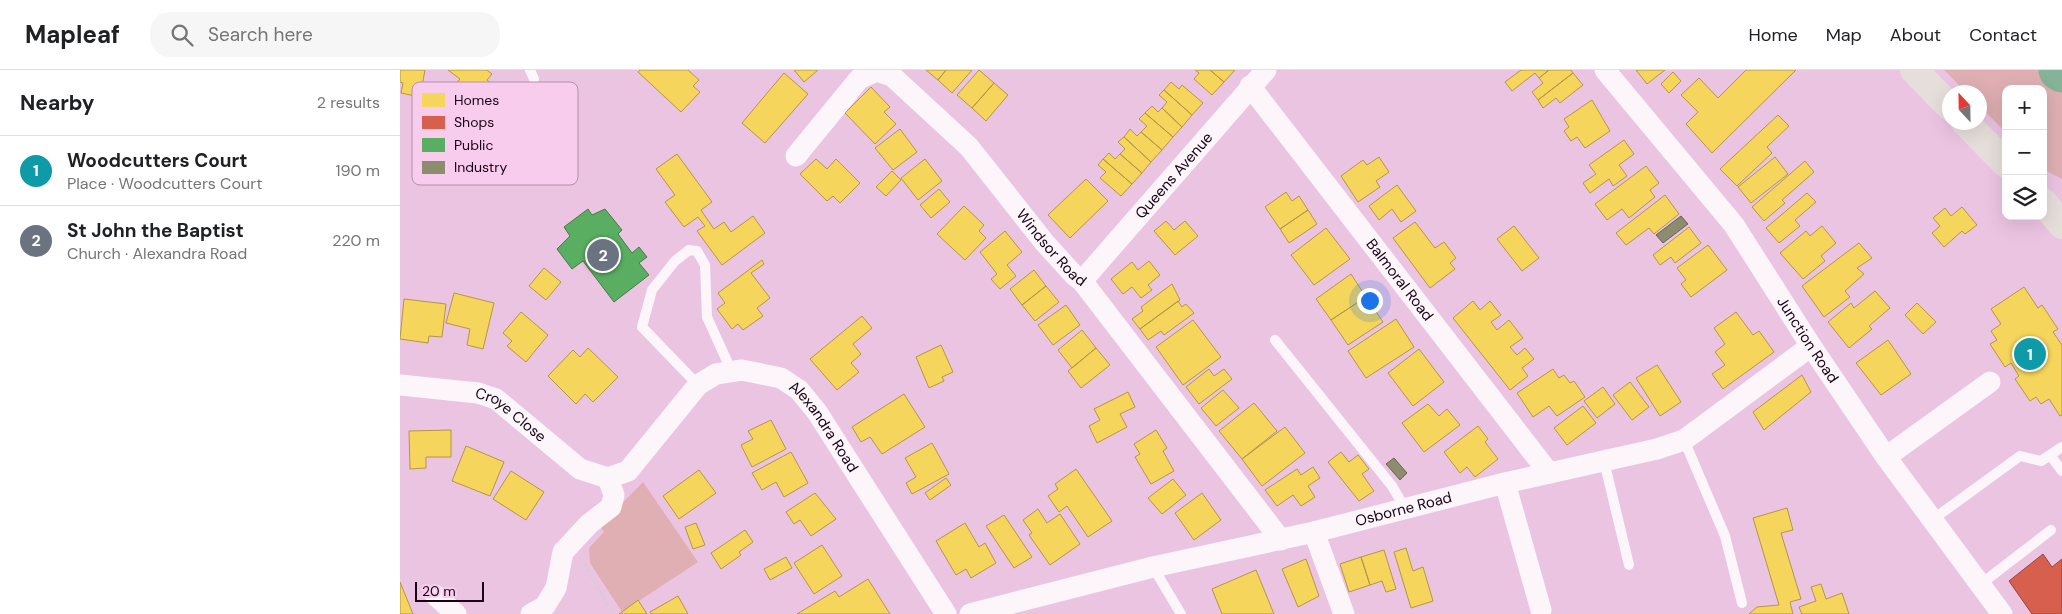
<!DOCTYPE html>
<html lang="en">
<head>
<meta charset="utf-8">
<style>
	body { margin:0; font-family:"DM Sans",sans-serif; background:#f6f6f6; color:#202124 }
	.controls { position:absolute; right:15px; top:15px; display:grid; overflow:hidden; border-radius:10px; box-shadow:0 5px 20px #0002 }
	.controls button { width:45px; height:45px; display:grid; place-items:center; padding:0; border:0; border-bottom:1px solid #e0e0e0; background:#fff; color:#202124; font:25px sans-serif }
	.compass { position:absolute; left:1542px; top:15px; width:45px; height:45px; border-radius:50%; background:#fff; box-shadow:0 5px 20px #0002; rotate:338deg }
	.scale { position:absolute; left:15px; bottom:12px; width:69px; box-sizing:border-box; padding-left:5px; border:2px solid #180214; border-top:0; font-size:14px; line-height:18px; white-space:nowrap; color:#180214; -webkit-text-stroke:4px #f8cced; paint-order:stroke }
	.you { position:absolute; left:969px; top:230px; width:18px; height:18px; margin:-12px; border:4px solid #fff; border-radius:50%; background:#1a73e8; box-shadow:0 0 0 8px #1a73e833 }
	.badge { display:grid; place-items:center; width:32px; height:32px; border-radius:50%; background:#d93025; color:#fff; font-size:16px; font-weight:700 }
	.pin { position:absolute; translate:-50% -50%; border:2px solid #fff; box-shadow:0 1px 5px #0006 }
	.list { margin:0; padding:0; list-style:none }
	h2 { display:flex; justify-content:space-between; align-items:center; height:65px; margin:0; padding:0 20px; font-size:21px }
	h2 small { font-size:16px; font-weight:400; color:#757577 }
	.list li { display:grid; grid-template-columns:32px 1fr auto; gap:15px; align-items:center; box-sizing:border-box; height:70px; padding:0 20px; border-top:1px solid #e0e0e0 }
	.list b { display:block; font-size:19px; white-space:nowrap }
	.list p { margin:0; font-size:16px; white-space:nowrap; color:#757577 }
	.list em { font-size:16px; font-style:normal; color:#757577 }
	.icon { flex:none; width:28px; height:28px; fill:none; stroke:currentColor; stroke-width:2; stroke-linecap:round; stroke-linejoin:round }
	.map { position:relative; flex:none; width:1662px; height:544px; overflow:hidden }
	header { display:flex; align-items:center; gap:30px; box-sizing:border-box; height:70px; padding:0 25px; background:#fff; border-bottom:1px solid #e0e0e0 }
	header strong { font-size:24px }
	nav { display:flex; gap:28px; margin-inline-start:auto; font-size:18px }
	.search { width:350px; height:45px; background:#f6f6f6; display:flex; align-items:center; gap:12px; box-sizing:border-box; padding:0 18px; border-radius:20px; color:#757577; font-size:19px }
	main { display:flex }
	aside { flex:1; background:#fff }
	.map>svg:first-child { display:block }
	.green { fill:#dfafb3 }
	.homes { fill:#f6d55c; stroke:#b39646 }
	.shops { fill:#d6604d; stroke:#9d443c }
	.public { fill:#5aae61; stroke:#467a4a }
	.industry { fill:#8c8c6e; stroke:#696353 }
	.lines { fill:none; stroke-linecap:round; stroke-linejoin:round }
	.river { stroke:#86b299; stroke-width:41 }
	.path { stroke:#d9ccd6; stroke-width:3; stroke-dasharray:4 2.5; stroke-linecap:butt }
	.service { stroke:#fcf6fb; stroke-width:10 }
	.minor { stroke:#fcf6fb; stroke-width:21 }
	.primary { stroke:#e6deda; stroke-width:28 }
	.labels { text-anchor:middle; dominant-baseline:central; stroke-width:5; stroke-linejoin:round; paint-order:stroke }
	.street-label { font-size:15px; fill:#180214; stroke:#f8cced }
	.key { fill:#f8cced; stroke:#b58fac; stroke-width:1 }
	.key-label { font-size:14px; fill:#180214 }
</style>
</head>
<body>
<header>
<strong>Mapleaf</strong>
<div class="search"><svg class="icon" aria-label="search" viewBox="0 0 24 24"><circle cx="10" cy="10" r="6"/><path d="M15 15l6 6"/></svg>Search here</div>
<nav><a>Home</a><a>Map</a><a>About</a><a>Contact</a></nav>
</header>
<main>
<aside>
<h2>Nearby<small>2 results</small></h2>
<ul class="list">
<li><span class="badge" style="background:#0f9aa8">1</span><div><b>Woodcutters Court</b><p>Place · Woodcutters Court</p></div><em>190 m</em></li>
<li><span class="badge" style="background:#6b7280">2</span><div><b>St John the Baptist</b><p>Church · Alexandra Road</p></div><em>220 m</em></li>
</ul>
</aside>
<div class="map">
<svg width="1662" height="544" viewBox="0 0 1662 544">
	<rect width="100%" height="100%" fill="#ebc4e2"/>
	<!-- green -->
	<path class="green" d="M1544 0H1662V109L1643 99V19H1606V63L1580 36V22H1566Z
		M243 412 298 492 222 542 190 493 189 478 204 462 200 456Z"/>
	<!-- homes -->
	<path class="homes" d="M0 0H25L20 27 1 23 3 13 0 12Z
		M48 0H87L92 4 87 10 103 23 84 46 51 20 60 9Z
		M240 0H288L299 10 293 16 300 22 281 42 238 2Z
		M394 0H418L404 12Z
		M526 0H546L538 10Z
		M546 0H572L552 23 538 10Z
		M579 0 594 13 572 38 557 25Z
		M795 0H810L824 12 812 25 794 9 799 3Z
		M810 0H835L824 12Z
		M1121 0H1149L1139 8 1135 3 1112 21 1105 12Z
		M1149 0H1171L1173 3 1138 30 1132 22 1143 13 1139 8Z
		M1236 0H1265L1247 14Z
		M1346 0H1396L1312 83 1286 54 1298 42 1281 25 1299 8 1318 28Z
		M1273 2 1281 11 1269 23 1261 14Z
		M384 3 408 24 365 73 342 53Z
		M1173 3 1183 15 1160 33 1156 28 1143 38 1138 30Z
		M771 12 779 19 782 15 803 33 792 45 764 20Z
		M594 13 608 25 586 51 572 38Z
		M471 17 490 37 484 42 496 54 475 74 445 43Z
		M764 20 792 45 782 57 762 38 767 32 759 25Z
		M1192 30 1210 61 1185 78 1177 67 1171 71 1164 61 1169 57 1164 49Z
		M752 36 758 42 762 38 782 57 773 67 745 43Z
		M745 43 773 67 762 80 741 62 747 56 739 49Z
		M1378 45 1389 56 1367 77 1372 83 1337 116 1320 99Z
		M500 59 517 82 493 100 475 78Z
		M730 59 737 66 741 62 762 80 751 92 724 67Z
		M724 67 751 92 742 103 720 84 725 79 718 72Z
		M1224 70 1234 84 1219 95 1227 106 1213 116 1209 109 1190 123 1183 113 1196 104 1189 95Z
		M709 83 715 89 720 84 742 103 732 114 703 89Z
		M277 84 312 132 301 140 314 159 324 152 331 162 353 146 365 163 322 195 297 161 305 156 298 147 284 157 265 132 275 125 256 99Z
		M979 87 989 102 976 111 980 117 958 132 941 106 963 90 967 95Z
		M1375 87 1388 104 1351 133 1338 117Z
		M416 89 427 99 436 89 460 113 440 133 433 126 427 131 400 104Z
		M525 89 542 111 518 130 501 108Z
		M703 89 732 114 721 126 700 108 706 102 698 95Z
		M1405 91 1414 102 1382 130 1385 133 1364 151 1352 137Z
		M1246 96 1259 113 1250 120 1255 127 1229 148 1222 139 1207 150 1195 134Z
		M492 101 501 110 486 126 476 117Z
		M686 109 708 131 670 168 648 145Z
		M997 115 1016 141 1001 152 992 139 979 150 969 136Z
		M539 119 550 132 531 148 520 135Z
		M886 122 892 131 899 126 908 140 880 159 865 137Z
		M1407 123 1416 132 1395 150 1400 156 1379 173 1366 158Z
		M1265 125 1279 144 1254 164 1249 158 1226 175 1216 163Z
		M564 136 584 155 579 161 586 168 565 190 537 164Z
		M1562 137 1577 155 1565 164 1562 161 1544 177 1532 163 1540 156 1533 148 1545 138 1551 146Z
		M908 140 917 154 889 173 880 159Z
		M766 151 774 160 785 151 798 166 775 185 754 161Z
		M1015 152 1035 178 1044 172 1056 188 1050 193 1055 199 1030 218 993 168Z
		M1114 156 1139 188 1122 201 1097 169Z
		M1422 156 1436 173 1421 186 1425 191 1403 209 1380 183 1406 161 1410 166Z
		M1289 157 1301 173 1275 193 1271 187 1260 195 1253 185Z
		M926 158 950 189 914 215 891 185Z
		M605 161 622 182 607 195 616 206 600 219 591 209 597 204 580 182Z
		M1459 173 1472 188 1457 198 1464 204 1445 221 1450 227 1424 247 1402 216Z
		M1308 175 1327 200 1291 227 1281 214 1286 210 1277 198Z
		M362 190 364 194 351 203 370 228 357 238 363 246 343 260 338 254 332 259 317 239 325 233 318 223Z
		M749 191 760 205 748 215 752 220 741 228 732 217 723 224 711 209 732 192 738 200Z
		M144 198 161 212 146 230 129 216Z
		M634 200 646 216 622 235 610 219Z
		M951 204 966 227 931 250 916 229Z
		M772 214 780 230 740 259 732 249 743 241 741 237Z
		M646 216 659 232 635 251 622 235Z
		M1624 217 1638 238 1642 235 1658 259 1653 262 1662 275V345L1660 346 1649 329 1641 334 1636 327 1630 331 1615 309 1619 306 1611 293 1605 297 1590 274 1597 270 1591 261 1601 254 1591 239Z
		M1475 221 1490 238 1469 256 1472 259 1449 278 1428 252 1451 233 1454 238Z
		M54 223 94 233 83 279 67 275 70 259 46 253Z
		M966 227 983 252 948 275 931 250Z
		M4 229 46 234 42 267 29 266 28 273 0 269Z
		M778 231 782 237 786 234 794 243 764 265 761 261 748 270 740 259Z
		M1073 231 1080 240 1090 231 1101 245 1091 252 1097 260 1109 250 1123 268 1110 277 1117 285 1125 278 1134 289 1122 298 1128 306 1110 320 1053 248Z
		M1517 233 1536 252 1523 264 1505 245Z
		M666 235 680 255 653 275 638 255Z
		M121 242 148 265 126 292 107 276 112 271 103 263Z
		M1336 242 1353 265 1359 261 1374 282 1323 319 1312 304 1325 295 1315 282 1325 274 1314 258Z
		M462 246 472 258 453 274 461 284 451 293 459 302 437 320 410 289Z
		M996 249 1014 277 966 308 948 281Z
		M793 250 821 287 783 315 756 277Z
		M682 260 696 278 672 298 658 280Z
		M1488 270 1511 304 1481 325 1456 293Z
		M541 275 553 302 542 307 544 311 529 318 516 287Z
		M188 278 218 307 193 332 185 324 176 334 148 306 173 280 180 287Z
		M696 278 710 295 681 318 668 301Z
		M1019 279 1044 312 1013 336 988 303Z
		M1257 295 1281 332 1260 346 1236 308Z
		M809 299 814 306 824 299 832 309 799 334 786 317Z
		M1153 299 1159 308 1164 305 1170 313 1174 311 1185 327 1157 346 1149 336 1133 347 1117 323Z
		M1402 305 1411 322 1364 360 1353 342Z
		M1230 312 1249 337 1232 350 1213 325Z
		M1203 317 1215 334 1197 348 1184 331Z
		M823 320 839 338 816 356 801 338Z
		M728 322 735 337 720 344 727 357 697 373 689 356 700 350 694 339Z
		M504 324 525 357 482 384 470 367 461 372 452 357Z
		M854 333 877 361 842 389 819 361Z
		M1028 334 1039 346 1047 339 1060 355 1024 382 1002 353Z
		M1183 336 1196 353 1167 375 1154 358Z
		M371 350 386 379 352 397 341 375 353 369 348 361Z
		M1078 356 1088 369 1085 372 1098 389 1075 407 1067 397 1060 403 1044 382Z
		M885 357 905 383 862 416 842 389Z
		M51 360V387H26V398L10 399 9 361Z
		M756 360 767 378 763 381 774 401 751 414 735 387 740 384 734 374Z
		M532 373 549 404 512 424 506 413 516 407 505 388Z
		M66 376 104 392 90 426 52 411Z
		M391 382 408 413 384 427 376 412 362 420 352 403Z
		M941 382 949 392 958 385 969 399 962 404 974 421 959 431 928 392Z
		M913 397 920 408 908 416 915 427 901 436 893 425 877 436 865 420 897 399 901 405Z
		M676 399 712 451 688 467 667 436 659 442 648 426 658 419 655 414Z
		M299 400 316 423 279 449 263 426Z
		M111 401 144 422 126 450 93 429Z
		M546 408 551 415 530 430 525 423Z
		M773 409 786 425 762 444 748 428Z
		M415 423 436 449 411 466 400 450 394 454 386 442Z
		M802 423 821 450 794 470 775 443Z
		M1387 438 1393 460 1381 463 1401 529 1390 532 1393 544H1349L1357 537 1379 535 1353 448Z
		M638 439 647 453 660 444 680 474 650 495 629 465 632 463 623 450Z
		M604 445 632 487 614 498 586 456Z
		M296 453 305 475 293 479 285 457Z
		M565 453 579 477 585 473 596 493 571 508 566 499 556 505 536 471Z
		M345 460 353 472 339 482 341 485 321 499 311 483Z
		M422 475 442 506 414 524 394 493Z
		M1006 478 1013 501 1023 497 1033 531 1011 538 994 482Z
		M984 480 996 519 986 522 982 511 970 515 961 487Z
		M386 487 392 498 370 510 364 499Z
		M961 487 970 515 949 522 940 494Z
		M906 489 919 526 898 537 882 499Z
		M856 500 874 544H822L812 519Z
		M468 509 490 544H397L435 521 439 527Z
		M0 513V512L13 544H0Z
		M1421 514 1426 529 1442 523 1449 544H1402L1399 537 1416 531 1411 517Z
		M278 526 288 544H251L250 542Z
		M238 530 247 544H219L222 542Z"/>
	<!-- shops -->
	<path class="shops" d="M1643 484 1652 497 1662 489V544H1632L1609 511Z"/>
	<!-- public -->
	<path class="public" d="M188 139 192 145 205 139 222 160 218 164 232 183 239 177 247 187 239 193 249 205 214 232 183 191 172 199 157 179 170 166 164 157Z"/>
	<!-- industry -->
	<path class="industry" d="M1281 146 1288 154 1263 173 1256 165Z
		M994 388 1007 403 1000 410 986 394Z"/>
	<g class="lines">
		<!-- river -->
		<path class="river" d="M1659 0 1662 2"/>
		<!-- path -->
		<path class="path" d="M184 493 213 544"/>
		<!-- service -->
		<path class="service" d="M130 0 134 9
			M875 270 992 416 1005 438
			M298 315 242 257 252 220 275 191 289 180 297 181 305 195 307 247 331 300
			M1284 370 1325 466 1342 533
			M1650 385 1662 401
			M1204 391 1229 495
			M1532 450 1620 386 1641 391 1662 377
			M753 497 781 544
			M1581 514 1651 460"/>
		<!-- minor -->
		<g class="minor">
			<path id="s1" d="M1205 0 1334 155 1411 276 1486 387 1602 544"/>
			<path id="s2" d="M850 16 1149 403"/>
			<path id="s3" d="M396 86 459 9 477 1 492 6 569 77 644 172 674 205 682 211 881 470"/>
			<path id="s4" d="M682 211 866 0"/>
			<path id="s5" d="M0 315 78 323 96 329 180 399 208 408"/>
			<path d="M1486 387 1590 312"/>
			<path id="s6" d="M208 408 228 401 298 315 316 304 342 300 381 308 399 320 417 342 546 544"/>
			<path d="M1105 413 1141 540"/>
			<path d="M914 462 944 544"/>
			<path d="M35 525 56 544"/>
			<path d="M131 544 145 536 156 518 163 482 189 454 211 437 214 425 208 408"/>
			<path id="s7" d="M570 544 753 497 914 462 1105 413 1257 379 1284 370 1411 276"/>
		</g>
		<!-- primary -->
		<path class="primary" d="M1514 0 1550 37
			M1565 52 1606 94
			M1643 132 1662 155"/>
	</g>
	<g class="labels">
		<!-- street labels -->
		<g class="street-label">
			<text stroke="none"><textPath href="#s4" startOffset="140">Queens Avenue</textPath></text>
			<text stroke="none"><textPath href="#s3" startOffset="370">Windsor Road</textPath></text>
			<text stroke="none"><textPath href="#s2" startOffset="245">Balmoral Road</textPath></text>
			<text stroke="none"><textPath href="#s1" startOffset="338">Junction Road</textPath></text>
			<text stroke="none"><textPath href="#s5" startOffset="118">Croye Close</textPath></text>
			<text stroke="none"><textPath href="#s6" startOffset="285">Alexandra Road</textPath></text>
			<text stroke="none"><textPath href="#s7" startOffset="446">Osborne Road</textPath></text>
		</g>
	</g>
	<!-- legend -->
	<rect x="12" y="12" width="166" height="103" rx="8" class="key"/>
	<rect x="22" y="23" width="23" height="14" fill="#f6d55c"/>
	<rect x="22" y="46" width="23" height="13" fill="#d6604d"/>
	<rect x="22" y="68" width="23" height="14" fill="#5aae61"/>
	<rect x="22" y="91" width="23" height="13" fill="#8c8c6e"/>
	<g class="key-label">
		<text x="54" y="35">Homes</text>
		<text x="54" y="57">Shops</text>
		<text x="54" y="80">Public</text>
		<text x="54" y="102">Industry</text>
	</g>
</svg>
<div class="controls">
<button>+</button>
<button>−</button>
<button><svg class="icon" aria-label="layers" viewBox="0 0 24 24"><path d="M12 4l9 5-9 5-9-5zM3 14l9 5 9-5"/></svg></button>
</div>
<svg class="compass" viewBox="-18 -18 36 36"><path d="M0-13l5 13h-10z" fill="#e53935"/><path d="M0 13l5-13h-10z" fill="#757577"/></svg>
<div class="scale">20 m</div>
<div class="you"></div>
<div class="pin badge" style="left:1630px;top:284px;background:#0f9aa8">1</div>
<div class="pin badge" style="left:203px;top:185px;background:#6b7280">2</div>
</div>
</main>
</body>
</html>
